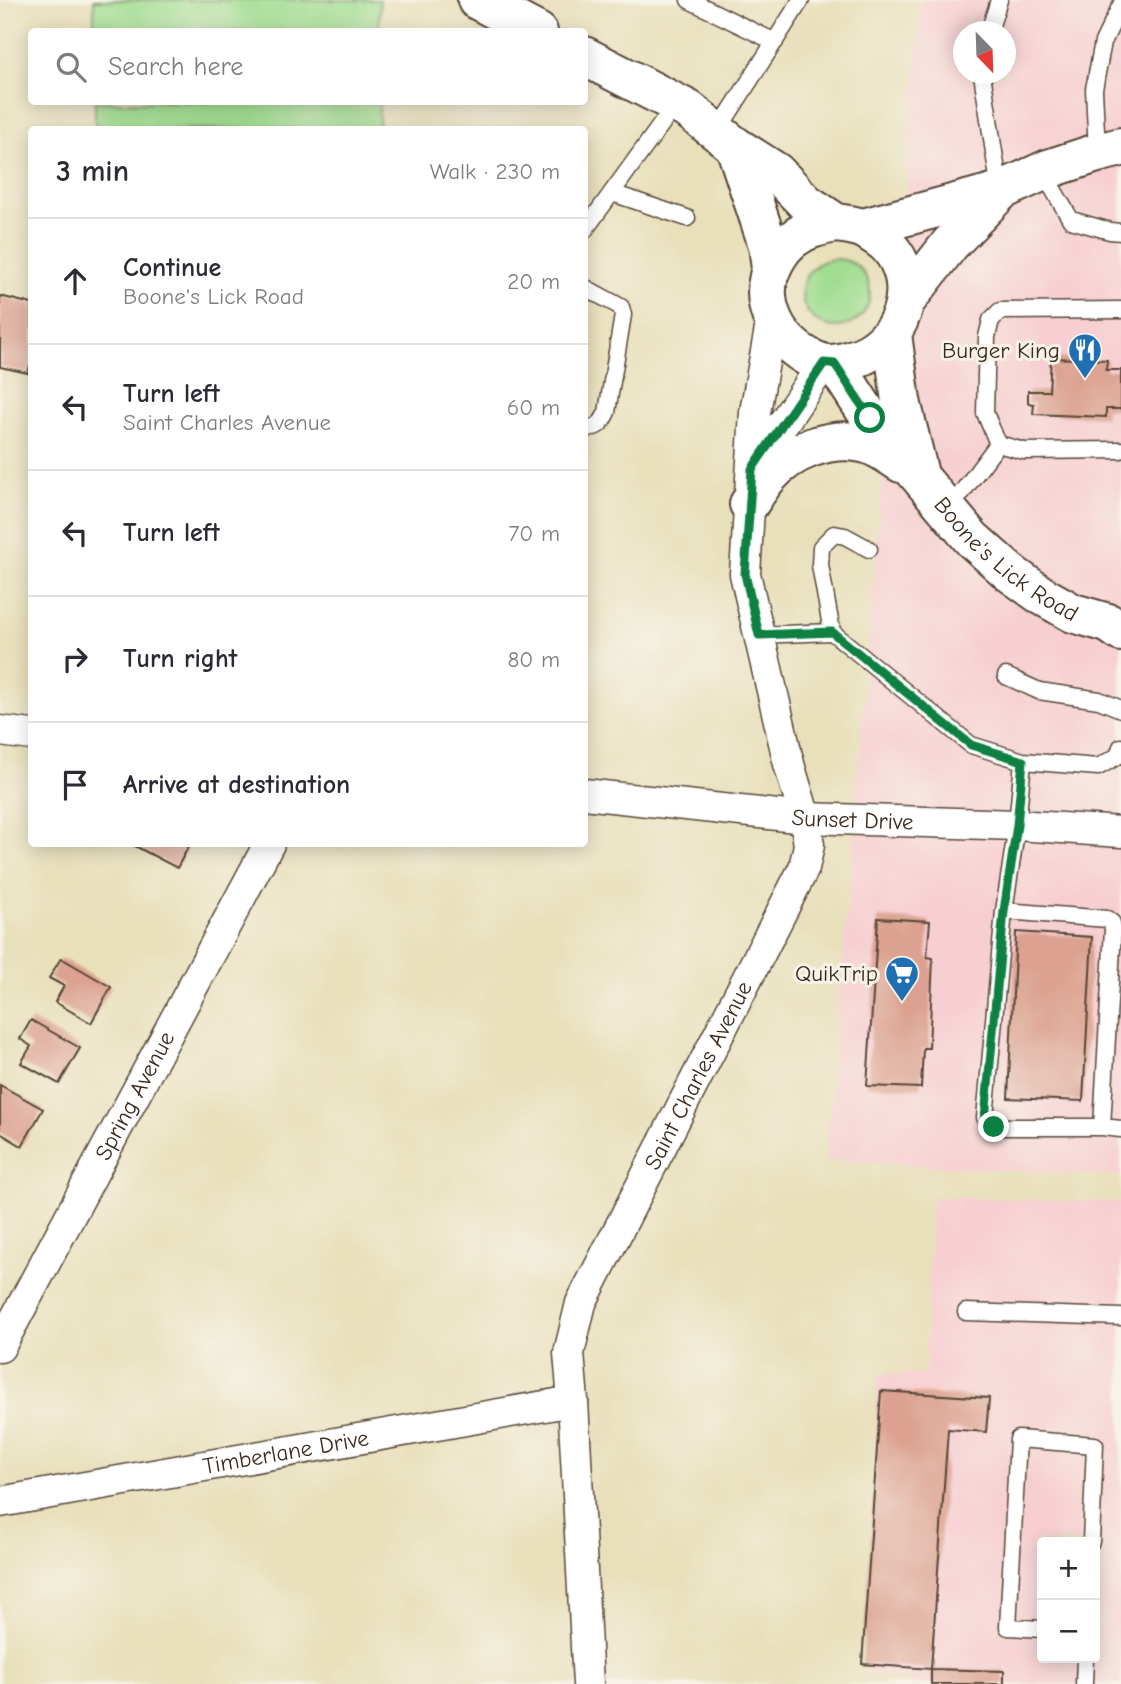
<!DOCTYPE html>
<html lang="en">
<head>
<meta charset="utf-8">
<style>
	body { margin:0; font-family:"Comic Neue",sans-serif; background:#f2f2f3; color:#2b2b33 }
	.controls { position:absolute; right:21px; bottom:21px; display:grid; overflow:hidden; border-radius:7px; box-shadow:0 4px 18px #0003 }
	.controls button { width:63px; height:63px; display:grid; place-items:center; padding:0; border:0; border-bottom:2px solid #e1e1e2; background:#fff; color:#2b2b33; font:35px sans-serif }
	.compass { position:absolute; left:953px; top:21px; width:63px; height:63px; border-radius:50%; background:#fff; box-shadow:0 4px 18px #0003; rotate:157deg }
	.stop { position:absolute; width:21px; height:21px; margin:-16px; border:5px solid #0b8043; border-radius:50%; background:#fff }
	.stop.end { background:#0b8043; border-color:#fff; box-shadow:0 2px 7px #0008 }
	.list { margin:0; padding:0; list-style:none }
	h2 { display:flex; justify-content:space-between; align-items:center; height:91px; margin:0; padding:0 28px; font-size:30px }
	h2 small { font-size:23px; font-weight:400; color:#7c7c81 }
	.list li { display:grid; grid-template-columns:46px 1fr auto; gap:21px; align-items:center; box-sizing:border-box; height:126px; padding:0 28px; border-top:2px solid #e1e1e2 }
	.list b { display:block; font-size:26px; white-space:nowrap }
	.list p { margin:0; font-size:23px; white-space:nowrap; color:#7c7c81 }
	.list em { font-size:23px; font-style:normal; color:#7c7c81 }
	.icon { flex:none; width:38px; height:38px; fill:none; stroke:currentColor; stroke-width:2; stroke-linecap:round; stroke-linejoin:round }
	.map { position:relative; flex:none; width:1121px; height:1684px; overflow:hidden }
	.search { position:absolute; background:#fff; box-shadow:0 4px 18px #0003; left:28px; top:28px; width:560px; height:77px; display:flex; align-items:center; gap:18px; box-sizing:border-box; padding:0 24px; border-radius:7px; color:#7c7c81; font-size:26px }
	.panel { position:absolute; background:#fff; box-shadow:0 4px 18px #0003; left:28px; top:126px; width:560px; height:721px; border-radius:7px }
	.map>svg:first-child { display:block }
	.built { fill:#f7cfd2; fill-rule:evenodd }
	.green { fill:#a1dd91; stroke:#6e8458; stroke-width:2 }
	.building { fill:#dca190 }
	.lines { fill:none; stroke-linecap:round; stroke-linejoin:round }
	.lane-casing { stroke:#554536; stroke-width:19 }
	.street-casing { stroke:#554536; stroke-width:33 }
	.secondary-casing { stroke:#554536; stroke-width:42 }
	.primary-casing { stroke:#554536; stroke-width:42 }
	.lane { stroke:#fff; stroke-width:16 }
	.street { stroke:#fff; stroke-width:30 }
	.secondary { stroke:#fff; stroke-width:38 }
	.primary { stroke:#fff; stroke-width:38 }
	.route { stroke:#0b8043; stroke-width:9 }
	.labels { text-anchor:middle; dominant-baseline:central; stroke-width:6; stroke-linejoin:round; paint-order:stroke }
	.poi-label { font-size:23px; fill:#3b2a1e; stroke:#f7f3e8; text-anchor:end }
	.street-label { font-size:23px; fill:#3b2a1e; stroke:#f7f3e8 }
</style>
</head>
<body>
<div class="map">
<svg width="1121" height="1684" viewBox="0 0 1121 1684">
	<rect width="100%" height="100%" fill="#f7f3e8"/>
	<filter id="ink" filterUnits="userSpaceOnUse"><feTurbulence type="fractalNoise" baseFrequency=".0143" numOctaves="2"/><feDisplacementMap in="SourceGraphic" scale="14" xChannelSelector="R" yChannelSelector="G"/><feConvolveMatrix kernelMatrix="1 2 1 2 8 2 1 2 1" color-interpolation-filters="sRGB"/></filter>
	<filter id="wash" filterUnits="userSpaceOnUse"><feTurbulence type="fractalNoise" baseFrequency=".00686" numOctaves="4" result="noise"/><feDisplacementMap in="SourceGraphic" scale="28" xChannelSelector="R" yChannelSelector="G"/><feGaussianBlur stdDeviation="1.57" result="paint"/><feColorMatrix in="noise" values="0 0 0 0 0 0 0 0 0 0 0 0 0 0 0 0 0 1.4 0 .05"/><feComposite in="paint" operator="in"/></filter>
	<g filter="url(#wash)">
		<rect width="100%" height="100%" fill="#e8e0bb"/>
		<!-- built -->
		<path class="built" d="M922 0H1121V1176L826 1160ZM964 32H1006V74H964Z
			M932 1197 1121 1202V1684H910V1677L867 1673 878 1374 925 1373ZM1042 1542H1095V1658H1042Z"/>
		<!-- green -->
		<path class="green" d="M94 0H380L379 31H94Z
			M95 102H379V129H95Z
			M802 293a34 34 0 1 1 68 0a34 34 0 1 1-68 0Z"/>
		<g id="blocks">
			<!-- building -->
			<path class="building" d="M0 296 32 304V357L28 373 0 367Z
				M1051 358 1107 360 1106 370H1121V409H1106V417L1033 414 1034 404 1028 403V391H1049Z
				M131 844H190L177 868Z
				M878 918 930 921 927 957 933 958 929 1048H923L921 1088 867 1086Z
				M1016 932 1092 937 1083 1101 1008 1098Z
				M61 958 111 987 91 1023 55 1002 64 986 49 978Z
				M31 1020 80 1048 59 1084 21 1063 31 1046 20 1039Z
				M0 1085 43 1109 22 1146 0 1133Z
				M881 1391 989 1398 986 1432 948 1429 931 1669 862 1664Z
				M931 1669 1004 1671V1684H931Z"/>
		</g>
	</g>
	<g filter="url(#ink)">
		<use href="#blocks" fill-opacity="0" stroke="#554536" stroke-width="2"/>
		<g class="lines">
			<!-- lane casing -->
			<g class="lane-casing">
				<path id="lane" d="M689 0 775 42
					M989 32 999 0
					M982 74 1000 191
					M717 132 801 0
					M1097 153 1094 89 1103 42 1121 5
					M1043 172 1071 220 1110 231 1121 232
					M612 193 687 218
					M584 231 676 104
					M584 287 621 307 623 315 607 412C602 423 598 429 584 428
					M998 444 985 413 987 337 991 320 1000 311 1121 310
					M998 444 1024 451 1121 450
					M948 511 998 444
					M869 549 845 536 834 534 821 547 820 565 832 632 971 745 1023 761 1098 767 1118 756 1121 747
					M759 635 832 632
					M1006 676 1039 691 1099 700 1121 709
					M1023 761 1017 825 1004 911 985 1118 988 1124 994 1127H1102L1121 1129
					M1004 911 1107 919 1112 923 1113 929 1102 1127
					M966 1312 1121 1317
					M1042 1629 1008 1627 1018 1439 1095 1445 1091 1542
					M1084 1684 1085 1658"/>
			</g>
			<!-- street casing -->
			<g class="street-casing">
				<g id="street">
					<path d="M752 469 824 363"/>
					<path d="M0 731 32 735"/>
					<path id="s1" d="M584 794 805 818 1017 825 1121 832"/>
					<path id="s2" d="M0 1347 269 844"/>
					<path id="s3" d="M0 1502 573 1401"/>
					<path id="s4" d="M588 1684 573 1401 569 1353 581 1303 804 868 809 845 805 818 789 764 745 574 755 412 772 318"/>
				</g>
			</g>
			<!-- secondary casing -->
			<g class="secondary-casing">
				<g id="secondary">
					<path d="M477 0 538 32"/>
					<path d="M584 56 689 110 735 146 776 172 806 203 836 223 850 225 863 228 1000 191 1048 169 1097 153 1121 147"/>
					<path d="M735 146 768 245 771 269"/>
					<path d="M836 223C822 226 808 228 796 237 788 242 780 252 775 261 753 302 779 349 822 363 833 366 844 362 854 359 901 345 923 286 889 247 882 239 872 234 863 228"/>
					<path d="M905 302 950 244 999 193"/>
					<path d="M892 334 901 401 918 470"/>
					<path id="s5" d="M835 364 870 418 972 539 1009 572 1041 595 1073 613 1108 623"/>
					<path d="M749 504C755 495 761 485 768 477 790 451 829 436 862 443 875 445 889 455 901 463"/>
				</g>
			</g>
			<!-- primary casing -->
			<g class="primary-casing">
				<path id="primary" d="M1108 623 1121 632"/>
			</g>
			<!-- lane -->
			<use href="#lane" class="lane"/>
			<!-- street -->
			<use href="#street" class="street"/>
			<!-- secondary -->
			<use href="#secondary" class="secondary"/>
			<!-- primary -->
			<use href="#primary" class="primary"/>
		</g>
	</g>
	<g class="lines" filter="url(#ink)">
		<!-- route -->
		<path class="route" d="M870 418 835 364 824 363 752 469 745 574 759 635 832 632 971 745 1023 761 1017 825 1004 911 985 1118 988 1124 994 1127"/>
	</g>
	<!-- icons -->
	<defs>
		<g id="restaurant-pin" transform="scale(1.75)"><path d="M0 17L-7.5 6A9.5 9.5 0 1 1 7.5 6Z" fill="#1f6fb2" stroke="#f7f3e8"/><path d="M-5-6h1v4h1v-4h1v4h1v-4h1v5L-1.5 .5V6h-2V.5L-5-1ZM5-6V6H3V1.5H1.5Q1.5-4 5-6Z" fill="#fff"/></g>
		<g id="supermarket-pin" transform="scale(1.75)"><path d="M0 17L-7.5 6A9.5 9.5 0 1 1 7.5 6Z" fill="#1f6fb2" stroke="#f7f3e8"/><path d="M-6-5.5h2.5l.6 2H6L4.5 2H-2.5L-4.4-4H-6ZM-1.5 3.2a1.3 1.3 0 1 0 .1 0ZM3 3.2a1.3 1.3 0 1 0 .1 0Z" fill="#fff"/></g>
	</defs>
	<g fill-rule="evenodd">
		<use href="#restaurant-pin" x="1085" y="350"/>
		<use href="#supermarket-pin" x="902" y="973"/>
	</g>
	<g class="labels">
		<!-- poi labels -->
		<g class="poi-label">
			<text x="1060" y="350">Burger King</text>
			<text x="878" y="973">QuikTrip</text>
		</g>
		<!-- street labels -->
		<g class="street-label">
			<text stroke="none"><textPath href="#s5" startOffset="262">Boone's Lick Road</textPath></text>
			<text stroke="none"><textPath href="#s1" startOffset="270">Sunset Drive</textPath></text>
			<text stroke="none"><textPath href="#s4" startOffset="639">Saint Charles Avenue</textPath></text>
			<text stroke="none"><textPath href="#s2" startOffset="285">Spring Avenue</textPath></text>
			<text stroke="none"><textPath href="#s3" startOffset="290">Timberlane Drive</textPath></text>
		</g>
	</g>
</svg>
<div class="controls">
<button>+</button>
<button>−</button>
</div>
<svg class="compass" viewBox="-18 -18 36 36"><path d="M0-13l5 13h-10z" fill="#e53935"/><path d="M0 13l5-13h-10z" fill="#7c7c81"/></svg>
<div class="stop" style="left:870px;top:418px"></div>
<div class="stop end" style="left:994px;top:1127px"></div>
<div class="search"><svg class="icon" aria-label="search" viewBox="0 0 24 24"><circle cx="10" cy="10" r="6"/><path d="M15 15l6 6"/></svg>Search here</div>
<section class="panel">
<h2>3 min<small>Walk · 230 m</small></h2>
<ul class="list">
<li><svg class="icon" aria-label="ahead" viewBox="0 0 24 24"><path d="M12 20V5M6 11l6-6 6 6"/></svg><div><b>Continue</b><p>Boone's Lick Road</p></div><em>20 m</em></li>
<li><svg class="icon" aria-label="left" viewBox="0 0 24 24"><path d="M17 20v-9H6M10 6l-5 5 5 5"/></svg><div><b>Turn left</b><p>Saint Charles Avenue</p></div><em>60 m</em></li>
<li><svg class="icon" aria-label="left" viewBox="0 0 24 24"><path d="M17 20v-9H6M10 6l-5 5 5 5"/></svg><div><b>Turn left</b></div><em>70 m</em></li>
<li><svg class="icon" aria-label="right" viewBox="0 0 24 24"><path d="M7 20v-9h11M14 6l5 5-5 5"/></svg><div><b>Turn right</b></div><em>80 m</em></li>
<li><svg class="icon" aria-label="arrive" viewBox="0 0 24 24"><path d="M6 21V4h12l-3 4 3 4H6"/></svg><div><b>Arrive at destination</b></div></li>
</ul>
</section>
</div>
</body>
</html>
